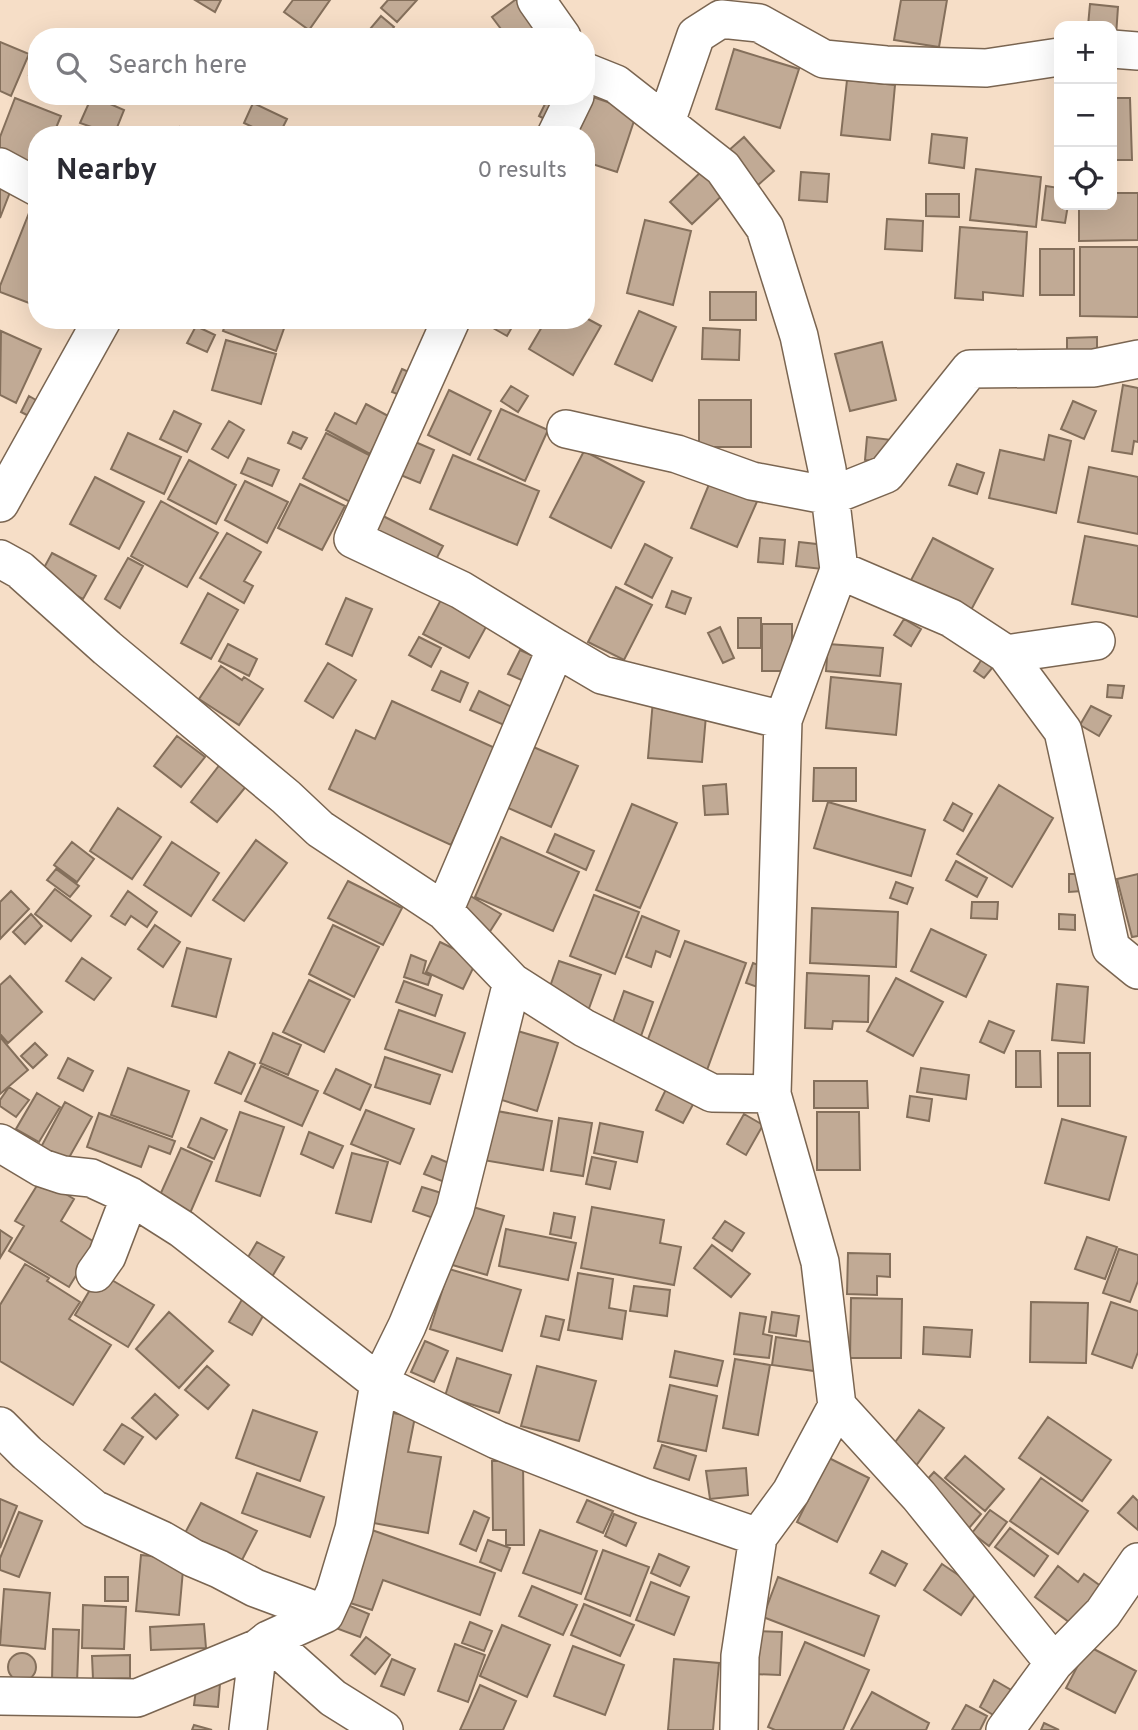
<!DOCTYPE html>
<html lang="en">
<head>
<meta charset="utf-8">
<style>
	body { margin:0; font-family:Overpass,sans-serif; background:#f7f7f7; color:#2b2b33 }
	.controls { position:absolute; right:21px; top:21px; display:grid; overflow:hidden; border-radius:14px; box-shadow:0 7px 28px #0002 }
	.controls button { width:63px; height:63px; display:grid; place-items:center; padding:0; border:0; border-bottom:2px solid #e1e1e2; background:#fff; color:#2b2b33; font:35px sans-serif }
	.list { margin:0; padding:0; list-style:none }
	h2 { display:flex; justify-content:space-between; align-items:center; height:91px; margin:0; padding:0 28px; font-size:30px }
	h2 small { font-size:23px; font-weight:400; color:#7c7c81 }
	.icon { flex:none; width:38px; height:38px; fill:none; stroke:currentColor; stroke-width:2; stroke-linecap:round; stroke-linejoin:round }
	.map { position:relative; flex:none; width:1138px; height:1730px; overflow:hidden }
	.search { position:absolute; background:#fff; box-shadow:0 7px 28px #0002; left:28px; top:28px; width:567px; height:77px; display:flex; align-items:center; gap:18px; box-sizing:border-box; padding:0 24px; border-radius:28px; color:#7c7c81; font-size:26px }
	.panel { position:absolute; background:#fff; box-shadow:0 7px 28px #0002; left:28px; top:126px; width:567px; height:203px; border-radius:28px }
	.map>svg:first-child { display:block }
	.building { fill:#c1aa95; stroke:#846f5b; stroke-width:2 }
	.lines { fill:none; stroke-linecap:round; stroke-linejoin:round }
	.minor-casing { stroke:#7a6551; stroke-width:40 }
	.minor { stroke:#fff; stroke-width:37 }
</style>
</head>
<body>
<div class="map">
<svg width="1138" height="1730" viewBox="0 0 1138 1730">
	<rect width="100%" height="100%" fill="#f6dec7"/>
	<!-- building -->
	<path class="building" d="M195 0H221L215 12Z
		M293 0H330L309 30 284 12Z
		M388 0H417L397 22 381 8Z
		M515 0H528L556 37H507L492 17Z
		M901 0H947L939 47 894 40Z
		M1090 4 1118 7 1116 36H1112V26H1088Z
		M381 16 394 27 386 37H380L370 29Z
		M0 42 29 54 11 96 0 91Z
		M734 49 799 69 780 128 716 109Z
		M37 59V79L29 75Z
		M847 80 895 85 890 140 841 135Z
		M92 96 124 110 114 135 80 123Z
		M549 96H560L552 123 539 116Z
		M590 96 637 112 617 172 586 162V135H577Z
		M15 98 61 116 53 135H37V171L0 157V137Z
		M1112 98H1130L1132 160H1112Z
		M253 103 287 119 279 135H270L244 123Z
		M79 127 98 135H76Z
		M180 127 213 134V135H179Z
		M932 134 967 138 964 168 929 163Z
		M744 137 774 171 758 185 728 151Z
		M708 165 730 188 692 224 670 202Z
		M976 169 1041 177 1036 227 970 220Z
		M801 172 829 174 827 202 799 200Z
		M0 182 12 187 0 218Z
		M1046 186 1059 188V205H1068L1065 223 1042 220Z
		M1112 193H1138V240L1079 241V205H1112Z
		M926 194H959V217L926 216Z
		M29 213 37 216V306L0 292V286Z
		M887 219 923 221 922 251 885 249Z
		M645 220 691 231 673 305 627 293Z
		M960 227 1027 232 1023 296 983 292V300L955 298Z
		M1080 247H1138V317L1080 316Z
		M1040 249H1074V295H1040Z
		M710 292H756V320H710Z
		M639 311 676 327 652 381 615 364Z
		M586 318 601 326 573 375 529 349 546 320H586Z
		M227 320H287L276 351 223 331Z
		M479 320H516L507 336Z
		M196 326 215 335 207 352 187 343Z
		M703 328 740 330 739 360 702 359Z
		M1 331 41 349 16 403 0 395Z
		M1097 337V357L1067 358V338Z
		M226 340 276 354 261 404 212 390Z
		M882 342 896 400 850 411 835 354Z
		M402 369 416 375 407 398 392 392Z
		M1123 385 1138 388V442L1134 441 1132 454 1112 451Z
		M511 386 528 396 518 412 501 401Z
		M449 390 491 411 470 455 428 435Z
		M29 396 48 407 40 422 21 412Z
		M699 400H751V447H699Z
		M1073 401 1096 411 1084 439 1061 429Z
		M366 404 390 417 370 454 326 430 335 413 356 424Z
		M501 409 548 430 525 481 478 459Z
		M174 411 201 424 187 452 160 439Z
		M229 421 244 430 228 458 212 449Z
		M293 432 307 438 301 449 288 443Z
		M128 433 181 457 164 494 111 469Z
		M326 433 375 458 352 503 303 478Z
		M1049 435 1071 441 1056 513 989 498 1000 450 1044 460Z
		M867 437 892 440 889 463 865 460Z
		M413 441 434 450 420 483 398 474Z
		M584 451 644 482 611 548 550 517Z
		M453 455 539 491 517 545 430 509Z
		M248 458 279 470 272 486 241 473Z
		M189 460 236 485 216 524 168 499Z
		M957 464 984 473 977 494 949 485Z
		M1089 467 1138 477V534L1078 522Z
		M95 477 144 502 119 549 70 524Z
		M712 477 759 497 737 547 691 528Z
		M245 481 288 502 267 543 225 520Z
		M300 484 345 506 322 550 278 528Z
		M161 501 218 533 187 587 131 556Z
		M381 515 443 546 430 571 369 539Z
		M227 533 261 552 244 581 253 586 244 603 200 578Z
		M1085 536 1138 546V617L1072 604Z
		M760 538 785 540 783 564 758 562Z
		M933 538 993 569 970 612 910 582Z
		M799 542 825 545 822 569 796 566Z
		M645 544 672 558 652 598 625 584Z
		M52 553 96 576 83 599 39 577Z
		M128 558 143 566 120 608 105 599Z
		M616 587 652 605 624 660 588 642Z
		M672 591 691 598 685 614 666 607Z
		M445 592 492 616 469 658 423 634Z
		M208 593 238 610 211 659 181 643Z
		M346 598 372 609 352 656 326 644Z
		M738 618H761V648H738Z
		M904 619 921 629 911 646 894 635Z
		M762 624H792V671H762Z
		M720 627 734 658 723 663 708 633Z
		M419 637 441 648 431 667 409 655Z
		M228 644 257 659 249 676 219 661Z
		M828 644 883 648 880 676 826 671Z
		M520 650 540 659 528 683 508 674Z
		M982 659 993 667 984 678 974 671Z
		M328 663 356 680 333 718 305 701Z
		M221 666 242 680 244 677 263 689 239 725 199 699Z
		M441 671 468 683 460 702 432 690Z
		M831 677 901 684 896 735 826 728Z
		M1108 685 1124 686 1122 698 1107 697Z
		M479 691 512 707 504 725 470 710Z
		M653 700 707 704 702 762 648 758Z
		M392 701 495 748 451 845 329 789 356 730 375 739Z
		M1091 706 1111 716 1099 736 1080 725Z
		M177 736 205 757 181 787 154 766Z
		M531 746 578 766 551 827 504 806Z
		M221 763 248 784 217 822 191 802Z
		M814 768H856V801H813Z
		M726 784 728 814 705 815 703 786Z
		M999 785 1053 818 1012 887 957 854Z
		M828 802 925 830 911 876 814 848Z
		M953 803 972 814 963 831 944 820Z
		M632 804 677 823 640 908 596 890Z
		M118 808 161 837 132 879 90 851Z
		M555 834 594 851 586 870 547 852Z
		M501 837 579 872 553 931 475 897Z
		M256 840 287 863 244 921 213 900Z
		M72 842 94 859 77 882 54 865Z
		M172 842 219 873 191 916 144 885Z
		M956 861 987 878 977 897 946 880Z
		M56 869 79 886 70 897 47 880Z
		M1069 874H1082V891L1069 892Z
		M1138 874V936L1132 937 1117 879Z
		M348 881 402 908 383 945 328 918Z
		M896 882 913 888 907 904 890 898Z
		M55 889 91 916 71 941 35 914Z
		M11 891 29 909 0 939V902Z
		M128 891 157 912 147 927 131 916 125 925 111 916Z
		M467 894 501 914 489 933 455 914Z
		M594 895 639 912 615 974 570 956Z
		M972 902H998L997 919 971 918Z
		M812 908 898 912 896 967 810 963Z
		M31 914 42 926 25 944 13 932Z
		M1059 914 1075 915V930L1059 929Z
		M642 916 679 931 670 957 656 951 651 967 626 957Z
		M155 925 180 942 163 967 138 949Z
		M333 925 379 947 354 997 309 974Z
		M931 929 986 955 966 997 911 971Z
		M685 941 746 963 707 1070 645 1047Z
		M440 942 477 960 463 989 426 972Z
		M187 948 231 959 216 1017 172 1006Z
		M411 955 426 961 423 973 431 976 428 985 404 977Z
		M82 958 111 978 94 1000 66 981Z
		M559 961 601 975 587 1014 546 998Z
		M753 963 770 970 763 989 746 983Z
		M807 973 869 976 868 1022 833 1021 832 1029 805 1028Z
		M10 976 42 1012 8 1043 0 1034V985Z
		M896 978 943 1002 913 1056 867 1031Z
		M309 980 350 1000 324 1052 283 1032Z
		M404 981 442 995 435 1016 396 1002Z
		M1057 984 1088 987 1084 1043 1052 1040Z
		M624 991 653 1002 641 1036 612 1025Z
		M399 1010 465 1033 452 1072 385 1049Z
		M989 1021 1014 1031 1004 1053 980 1042Z
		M511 1029 558 1043 537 1111 489 1096Z
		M273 1033 301 1045 288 1075 260 1063Z
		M0 1037 28 1070 0 1094Z
		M35 1043 47 1055 33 1068 21 1056Z
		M1016 1051H1040L1041 1087H1016Z
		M229 1052 255 1064 241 1094 215 1083Z
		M1058 1053H1090V1106H1058Z
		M385 1057 440 1075 430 1104 375 1087Z
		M68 1058 93 1071 83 1091 58 1078Z
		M261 1066 318 1091 302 1126 245 1101Z
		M128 1068 189 1091 172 1137 111 1115Z
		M921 1068 969 1075 966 1099 917 1092Z
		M336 1069 371 1085 360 1110 324 1093Z
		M814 1081H867L868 1108H814Z
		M668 1085 696 1099 683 1123 656 1110Z
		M9 1087 29 1100 16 1117 0 1106V1100Z
		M37 1093 60 1107 39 1142 16 1129Z
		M910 1096 932 1099 929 1121 907 1117Z
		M65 1102 92 1117 66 1163 40 1149Z
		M486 1109 552 1121 543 1170 477 1159Z
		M366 1110 414 1129 400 1164 351 1144Z
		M240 1112 284 1127 260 1196 216 1181Z
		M817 1112H859L860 1170H817Z
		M99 1113 175 1141 170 1154 149 1146 141 1167 87 1147Z
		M744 1114 763 1125 746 1155 727 1144Z
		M201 1118 227 1130 214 1159 188 1147Z
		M559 1118 592 1123 583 1176 551 1171Z
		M1062 1119 1126 1137 1109 1200 1045 1183Z
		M600 1123 643 1132 637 1162 594 1153Z
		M309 1132 343 1146 333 1168 301 1154Z
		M181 1148 212 1162 188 1218 156 1204Z
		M352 1153 388 1162 371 1222 336 1213Z
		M432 1156 454 1165 447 1183 424 1174Z
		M592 1157 616 1162 610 1189 586 1184Z
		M41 1179 74 1199 61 1221 96 1243 69 1287 9 1251 24 1226 15 1221Z
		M422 1187 451 1196 442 1221 413 1211Z
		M466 1205 504 1216 487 1275 449 1264Z
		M592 1207 664 1220 660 1243 681 1247 674 1285 581 1268Z
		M554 1213 575 1217 571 1238 550 1234Z
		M725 1221 744 1233 732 1251 713 1238Z
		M506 1229 576 1243 568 1280 499 1266Z
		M0 1230 12 1238 0 1258Z
		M1087 1237 1117 1247 1105 1279 1075 1269Z
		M257 1242 284 1257 270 1280 244 1264Z
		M712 1245 750 1274 731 1297 694 1268Z
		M1119 1249 1138 1255V1281L1130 1302 1103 1293Z
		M848 1253 890 1254V1277L877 1276V1295L847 1294Z
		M25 1264 49 1278 47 1281 80 1302 69 1319 111 1345 73 1405 0 1361V1305Z
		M449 1269 521 1290 502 1351 430 1329Z
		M100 1273 154 1305 128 1347 75 1315Z
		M578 1273 613 1279 609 1308 626 1311 622 1339 568 1330Z
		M634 1286 670 1290 667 1316 630 1311Z
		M244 1296 267 1309 252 1335 229 1322Z
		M851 1298 902 1299 901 1358H850Z
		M1031 1302 1088 1303 1086 1363 1030 1362Z
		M1111 1302 1138 1311V1352L1132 1368 1092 1354Z
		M169 1312 213 1351 179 1388 136 1349Z
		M772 1312 799 1316 796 1336 769 1332Z
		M740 1313 766 1317 763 1334 772 1336 769 1358 734 1354Z
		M546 1316 564 1320 559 1340 541 1336Z
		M924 1327 972 1330 970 1357 923 1354Z
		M776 1337 825 1344 821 1372 772 1365Z
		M425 1341 448 1351 434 1382 411 1372Z
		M675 1351 723 1361 717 1386 670 1377Z
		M457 1358 511 1375 499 1413 445 1396Z
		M735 1359 770 1365 758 1435 723 1428Z
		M207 1366 229 1385 208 1409 185 1390Z
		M537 1366 596 1381 579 1441 521 1426Z
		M670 1385 717 1396 706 1451 658 1441Z
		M155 1394 178 1415 156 1439 132 1418Z
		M253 1410 317 1432 300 1481 236 1458Z
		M919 1410 944 1428 915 1467 890 1449Z
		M387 1412 415 1417 408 1452 441 1457 428 1533 368 1522Z
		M1048 1417 1111 1460 1082 1501 1019 1458Z
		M122 1424 143 1437 124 1464 104 1450Z
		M662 1445 696 1456 689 1480 654 1468Z
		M965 1456 1004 1489 985 1511 945 1478Z
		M829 1458 869 1478 837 1542 797 1522Z
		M492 1461H523L524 1545H506V1530H493Z
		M746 1468 748 1495 710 1499 706 1471Z
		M934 1472 981 1514 964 1534 923 1484Z
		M257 1473 324 1497 310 1537 242 1513Z
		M1041 1478 1088 1511 1058 1554 1010 1521Z
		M1133 1496 1138 1501V1530L1118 1513Z
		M0 1499 17 1506 0 1548Z
		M587 1500 613 1511 603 1533 577 1522Z
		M201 1503 257 1531 241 1562 185 1533Z
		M990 1510 1007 1522 989 1546 972 1533Z
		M474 1511 489 1518 476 1551 460 1544Z
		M19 1512 42 1521 19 1577 0 1570V1558Z
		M614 1514 636 1523 626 1546 605 1536Z
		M1010 1528 1048 1556 1034 1576 995 1547Z
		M369 1529 495 1573 480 1615 383 1580 372 1610 344 1601Z
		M540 1530 597 1551 581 1594 523 1573Z
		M488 1540 510 1548 501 1571 480 1562Z
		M603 1550 649 1567 630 1616 585 1599Z
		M882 1551 907 1564 895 1586 870 1573Z
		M659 1554 689 1567 680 1586 651 1573Z
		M141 1555 184 1559 179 1615 136 1611Z
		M942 1564 979 1589 961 1615 924 1590Z
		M1058 1566 1078 1582 1084 1574 1102 1587 1073 1625 1035 1597Z
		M105 1577H128V1601H105Z
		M778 1577 879 1616 864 1656 763 1617Z
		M651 1582 689 1597 674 1635 636 1620Z
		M532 1586 577 1605 563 1635 519 1616Z
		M4 1589 50 1593 45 1649 0 1645Z
		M343 1603 369 1614 360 1637 333 1627Z
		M584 1604 634 1625 620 1656 571 1635Z
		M83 1605 126 1607 124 1649 82 1648Z
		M470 1622 492 1631 484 1651 462 1643Z
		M204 1624 206 1648 151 1650 150 1627Z
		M502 1625 550 1645 527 1697 480 1676Z
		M53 1629 79 1630 77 1683 52 1682Z
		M755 1631 782 1632 780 1675 754 1674Z
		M366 1637 390 1655 375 1674 351 1655Z
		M805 1642 869 1670 843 1730H775L768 1727Z
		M455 1644 485 1655 468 1702 438 1691Z
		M573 1646 624 1665 605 1715 554 1696Z
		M1088 1646 1136 1671 1115 1713 1066 1688Z
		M8 1667a14 14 0 1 1 28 0a14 14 0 1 1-28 0Z
		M130 1655V1678L93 1679 92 1656Z
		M392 1659 415 1669 404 1695 381 1686Z
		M674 1659 719 1663 713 1730H668Z
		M994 1680 1020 1695 1005 1722 980 1707Z
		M197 1682 220 1684 218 1707 194 1705Z
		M480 1685 516 1701 503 1730H460Z
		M872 1692 929 1723 926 1730H851Z
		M966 1705 987 1716 980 1730H952Z
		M1044 1723 1059 1730H1041Z
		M194 1725 212 1730H192Z"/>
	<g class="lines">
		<!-- minor casing -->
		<g class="minor-casing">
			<path id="minor" d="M536 0 562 37
				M1112 49 1138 51
				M586 72 616 84 723 168 765 228 799 336 827 469 839 570 783 720 772 1094 820 1262 837 1406 791 1492 758 1537 740 1656 739 1730
				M666 122 696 35 721 19 759 23 824 59 886 65 986 68 1059 57
				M556 135 575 96
				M0 167 37 187
				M451 320 353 539 461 590 556 648
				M566 429 677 454 752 481 831 496 886 474 970 369 1094 368 1138 359
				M0 503 102 320
				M0 559 20 570 107 648 286 797 320 829 444 911 512 982 584 1028 712 1093 772 1094
				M839 570 951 618 1006 654 1063 731 1111 948 1138 970
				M1006 654 1096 641
				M444 911 556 648 602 675 783 720
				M0 1143 42 1168 63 1175 91 1178 130 1196 182 1229 379 1383 497 1440 643 1497 758 1537
				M95 1273 107 1256 130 1196
				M837 1406 919 1496 1054 1663
				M0 1426 27 1453 94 1509 162 1540 193 1558 219 1569 255 1588 325 1614 268 1640 258 1648 137 1698 0 1696
				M325 1614 335 1592 354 1529 379 1383 407 1326 455 1209 512 982
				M268 1640 333 1698 384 1730
				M248 1730 258 1648
				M1005 1730 1054 1663 1103 1613 1138 1562"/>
		</g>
		<!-- minor -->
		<use href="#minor" class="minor"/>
	</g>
</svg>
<div class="controls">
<button>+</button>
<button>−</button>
<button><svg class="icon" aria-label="locate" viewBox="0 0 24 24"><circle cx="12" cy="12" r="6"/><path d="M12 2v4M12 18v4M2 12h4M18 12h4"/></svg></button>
</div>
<div class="search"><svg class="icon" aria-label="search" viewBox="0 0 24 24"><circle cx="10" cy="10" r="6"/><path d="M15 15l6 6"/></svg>Search here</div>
<section class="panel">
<h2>Nearby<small>0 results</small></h2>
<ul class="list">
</ul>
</section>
</div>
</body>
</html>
